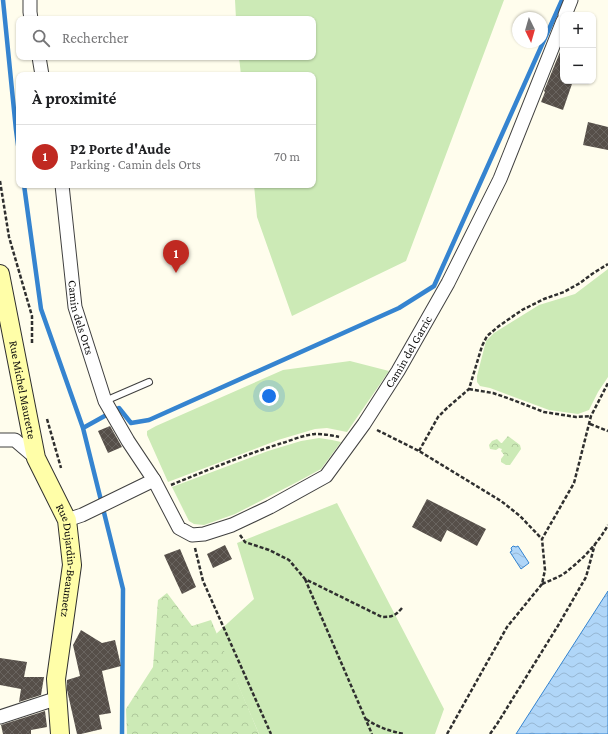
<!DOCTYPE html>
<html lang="fr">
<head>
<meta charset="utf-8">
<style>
	body { margin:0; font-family:"Crimson Pro",serif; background:#f2f2f2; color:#202124 }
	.controls { position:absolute; right:12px; top:12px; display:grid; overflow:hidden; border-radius:8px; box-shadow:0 1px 3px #0004 }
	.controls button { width:36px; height:36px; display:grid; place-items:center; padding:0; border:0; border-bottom:1px solid #e0e0e0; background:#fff; color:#202124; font:20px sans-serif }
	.compass { position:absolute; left:512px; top:12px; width:36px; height:36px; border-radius:50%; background:#fff; box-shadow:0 1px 3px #0004; rotate:175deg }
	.you { position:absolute; left:269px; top:396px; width:14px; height:14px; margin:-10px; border:3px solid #fff; border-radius:50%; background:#1a73e8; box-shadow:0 0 0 6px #1a73e833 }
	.badge { display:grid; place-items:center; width:26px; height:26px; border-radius:50%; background:#c02921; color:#fff; font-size:13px; font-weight:700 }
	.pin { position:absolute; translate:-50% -33px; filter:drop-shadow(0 1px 2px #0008) }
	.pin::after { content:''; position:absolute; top:21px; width:14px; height:12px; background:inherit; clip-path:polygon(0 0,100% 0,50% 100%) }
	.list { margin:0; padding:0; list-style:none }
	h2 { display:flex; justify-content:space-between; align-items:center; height:52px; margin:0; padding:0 16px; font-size:17px }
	h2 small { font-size:13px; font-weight:400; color:#757577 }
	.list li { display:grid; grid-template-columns:26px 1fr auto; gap:12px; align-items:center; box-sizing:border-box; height:64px; padding:0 16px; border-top:1px solid #e0e0e0 }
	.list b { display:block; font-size:15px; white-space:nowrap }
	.list p { margin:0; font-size:13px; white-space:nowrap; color:#757577 }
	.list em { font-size:13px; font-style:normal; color:#757577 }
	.icon { flex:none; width:22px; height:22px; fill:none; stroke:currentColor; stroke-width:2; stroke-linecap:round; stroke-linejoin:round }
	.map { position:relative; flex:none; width:608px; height:734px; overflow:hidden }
	.search { position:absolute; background:#fff; box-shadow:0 1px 3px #0004; left:16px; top:16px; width:300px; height:44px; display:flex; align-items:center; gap:10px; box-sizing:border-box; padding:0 14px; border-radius:8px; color:#757577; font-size:15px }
	.panel { position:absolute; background:#fff; box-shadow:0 1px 3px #0004; left:16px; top:72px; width:300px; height:116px; border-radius:8px }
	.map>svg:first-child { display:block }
	.grass { fill:#cceab6 }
	.park { fill:url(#park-crowns) }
	.water { fill:url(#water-waves); stroke:#3584d0 }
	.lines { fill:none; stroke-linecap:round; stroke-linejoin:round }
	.stream { stroke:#3584d0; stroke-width:4.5 }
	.building { fill:url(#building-cross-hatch) }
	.service-casing { stroke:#404040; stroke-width:8 }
	.minor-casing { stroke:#404040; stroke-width:15 }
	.secondary-casing { stroke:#2f2f2f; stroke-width:20 }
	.path { stroke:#2f2f2f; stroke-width:2.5; stroke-dasharray:4 2; stroke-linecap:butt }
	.service { stroke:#fff; stroke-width:6 }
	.minor { stroke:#fff; stroke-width:13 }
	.secondary { stroke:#fffea8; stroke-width:18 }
	.labels { text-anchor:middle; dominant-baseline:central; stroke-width:4; stroke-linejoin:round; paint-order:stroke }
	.street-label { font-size:12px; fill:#0d0d0d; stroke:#fff }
</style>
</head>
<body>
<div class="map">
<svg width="608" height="734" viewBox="0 0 608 734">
	<defs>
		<pattern id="park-crowns" width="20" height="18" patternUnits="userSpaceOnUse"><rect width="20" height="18" fill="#cceab6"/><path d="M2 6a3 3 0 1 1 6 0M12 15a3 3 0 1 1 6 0" fill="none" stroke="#aec89b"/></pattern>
		<pattern id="water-waves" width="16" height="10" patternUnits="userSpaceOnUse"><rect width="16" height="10" fill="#b0d6f8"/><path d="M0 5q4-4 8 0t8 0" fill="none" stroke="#96b6d3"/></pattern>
		<pattern id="building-cross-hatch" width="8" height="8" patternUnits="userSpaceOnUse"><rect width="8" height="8" fill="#564f49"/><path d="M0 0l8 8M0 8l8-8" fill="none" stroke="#69645f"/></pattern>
	</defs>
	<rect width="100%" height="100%" fill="#fffded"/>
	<!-- grass -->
	<path class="grass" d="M235 0H504L406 261 292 316 257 217 254 185H313V75H241L239 57H313V19H236Z
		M608 269V377L598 392 589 410 578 414 549 410 490 388 480 386 477 382V376L486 341 494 333 539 305 575 294Z
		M350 361 389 371 347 432 327 428 315 429 278 440 168 482 147 435V431L156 426 283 370Z
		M319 438 332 440 341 442 321 469 297 482 235 514 204 525 194 524 189 521 172 487 268 451 301 441Z
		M337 503 444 709 435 734H259L216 634 254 599 237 543Z"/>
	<!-- park -->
	<path class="park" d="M508 436 520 445 521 449 510 465H506L501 462V459L504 455 501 451 502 449 499 448 496 450 490 449 489 445 492 441 497 439 501 443H502Z
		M167 593 192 626 211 620 259 734H127L126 709 153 667 158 600Z"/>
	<!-- water -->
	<path class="water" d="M513 546 516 547 518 546 529 563 521 569 510 552 512 551 511 548Z
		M608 591V734H516Z"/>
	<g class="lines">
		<!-- stream -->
		<path class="stream" d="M3 0 16 130 19 152
			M24 185 41 309 83 428 123 589 122 734
			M83 428 119 408 131 423 149 420 399 308 434 286 562 0"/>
	</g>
	<!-- building -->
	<path class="building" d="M562 47 563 81H573L563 110 541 102 545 92 544 91Z
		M588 122 608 127V150L583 145Z
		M110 426 122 447 108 453 98 431Z
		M427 499 486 529 477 546 447 530 441 542 412 527Z
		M225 545 232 559 213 568 207 554Z
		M180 549 196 587 182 594 164 555Z
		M81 630 102 643 115 640 121 666 102 671 111 713 99 715 102 729 81 734H77L67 690V680L80 676 73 645Z
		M0 658 27 662 24 677H44L41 695 19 702 21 689 0 685Z
		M45 711 47 727 31 730V734H3L1 725Z"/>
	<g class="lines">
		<!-- service casing -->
		<g class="service-casing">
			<path id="service" d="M105 401 149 382"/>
		</g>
		<!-- minor casing -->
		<g class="minor-casing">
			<g id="minor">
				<path d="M30 0V12L31 19"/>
				<path d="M565 15 571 0"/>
				<path d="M39 57 42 75"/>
				<path id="s1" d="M62 185 75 307 105 401 128 441 154 480 179 528 192 535 204 534 232 525 270 507 326 476 364 424 398 371 448 283 500 179 563 21"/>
				<path d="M0 440H15L36 458"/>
				<path d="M67 520 82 515 154 480"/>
				<path d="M0 717 58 698"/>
			</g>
		</g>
		<!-- secondary casing -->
		<g class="secondary-casing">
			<g id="secondary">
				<path id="s2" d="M0 274 36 458 67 520 72 565 56 679 60 734"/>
			</g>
		</g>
		<!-- path -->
		<path class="path" d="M0 181 9 237 32 316V344
			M469 389 493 393 513 400 544 412 576 417 591 416
			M47 419 61 468
			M590 424 608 431
			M377 430 419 451 501 501 520 516 542 539
			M419 451 438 417 447 408 469 389 482 346 487 336 499 326 522 310 544 299 564 292 580 283 592 274 608 264
			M171 485C207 470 242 456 279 444 290 441 303 435 315 434 323 434 331 435 339 437
			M240 535 245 542 269 550 289 560 305 579 382 617C392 617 395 616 402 608
			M195 548 203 581 271 734
			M305 579 372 734
			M542 584C549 581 556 578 562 575 580 562 597 545 608 525
			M366 719C379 728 390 731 404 734
			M447 734 507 627 542 584 545 570 542 539 574 483 591 416 608 383
			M490 734 497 724 559 624 586 577 595 544"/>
		<!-- service -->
		<use href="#service" class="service"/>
		<!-- minor -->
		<use href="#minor" class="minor"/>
		<!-- secondary -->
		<use href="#secondary" class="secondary"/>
	</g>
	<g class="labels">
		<!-- street labels -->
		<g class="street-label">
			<text stroke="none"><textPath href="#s1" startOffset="134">Camin dels Orts</textPath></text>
			<text stroke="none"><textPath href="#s1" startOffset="680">Camin del Garric</textPath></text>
			<text stroke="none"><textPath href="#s2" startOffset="118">Rue Michel Maurette</textPath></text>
			<text stroke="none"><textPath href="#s2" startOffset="297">Rue Dujardin-Beaumetz</textPath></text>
		</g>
	</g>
</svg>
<div class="controls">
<button>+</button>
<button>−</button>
</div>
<svg class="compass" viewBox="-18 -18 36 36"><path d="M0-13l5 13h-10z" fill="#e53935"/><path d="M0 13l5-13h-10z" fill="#757577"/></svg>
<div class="you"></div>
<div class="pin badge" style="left:176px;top:273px">1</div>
<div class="search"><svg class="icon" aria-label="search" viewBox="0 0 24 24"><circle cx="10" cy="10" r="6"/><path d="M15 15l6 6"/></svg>Rechercher</div>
<section class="panel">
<h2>À proximité<small></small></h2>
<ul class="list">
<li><span class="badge">1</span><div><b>P2 Porte d'Aude</b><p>Parking · Camin dels Orts</p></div><em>70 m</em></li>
</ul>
</section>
</div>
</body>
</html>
